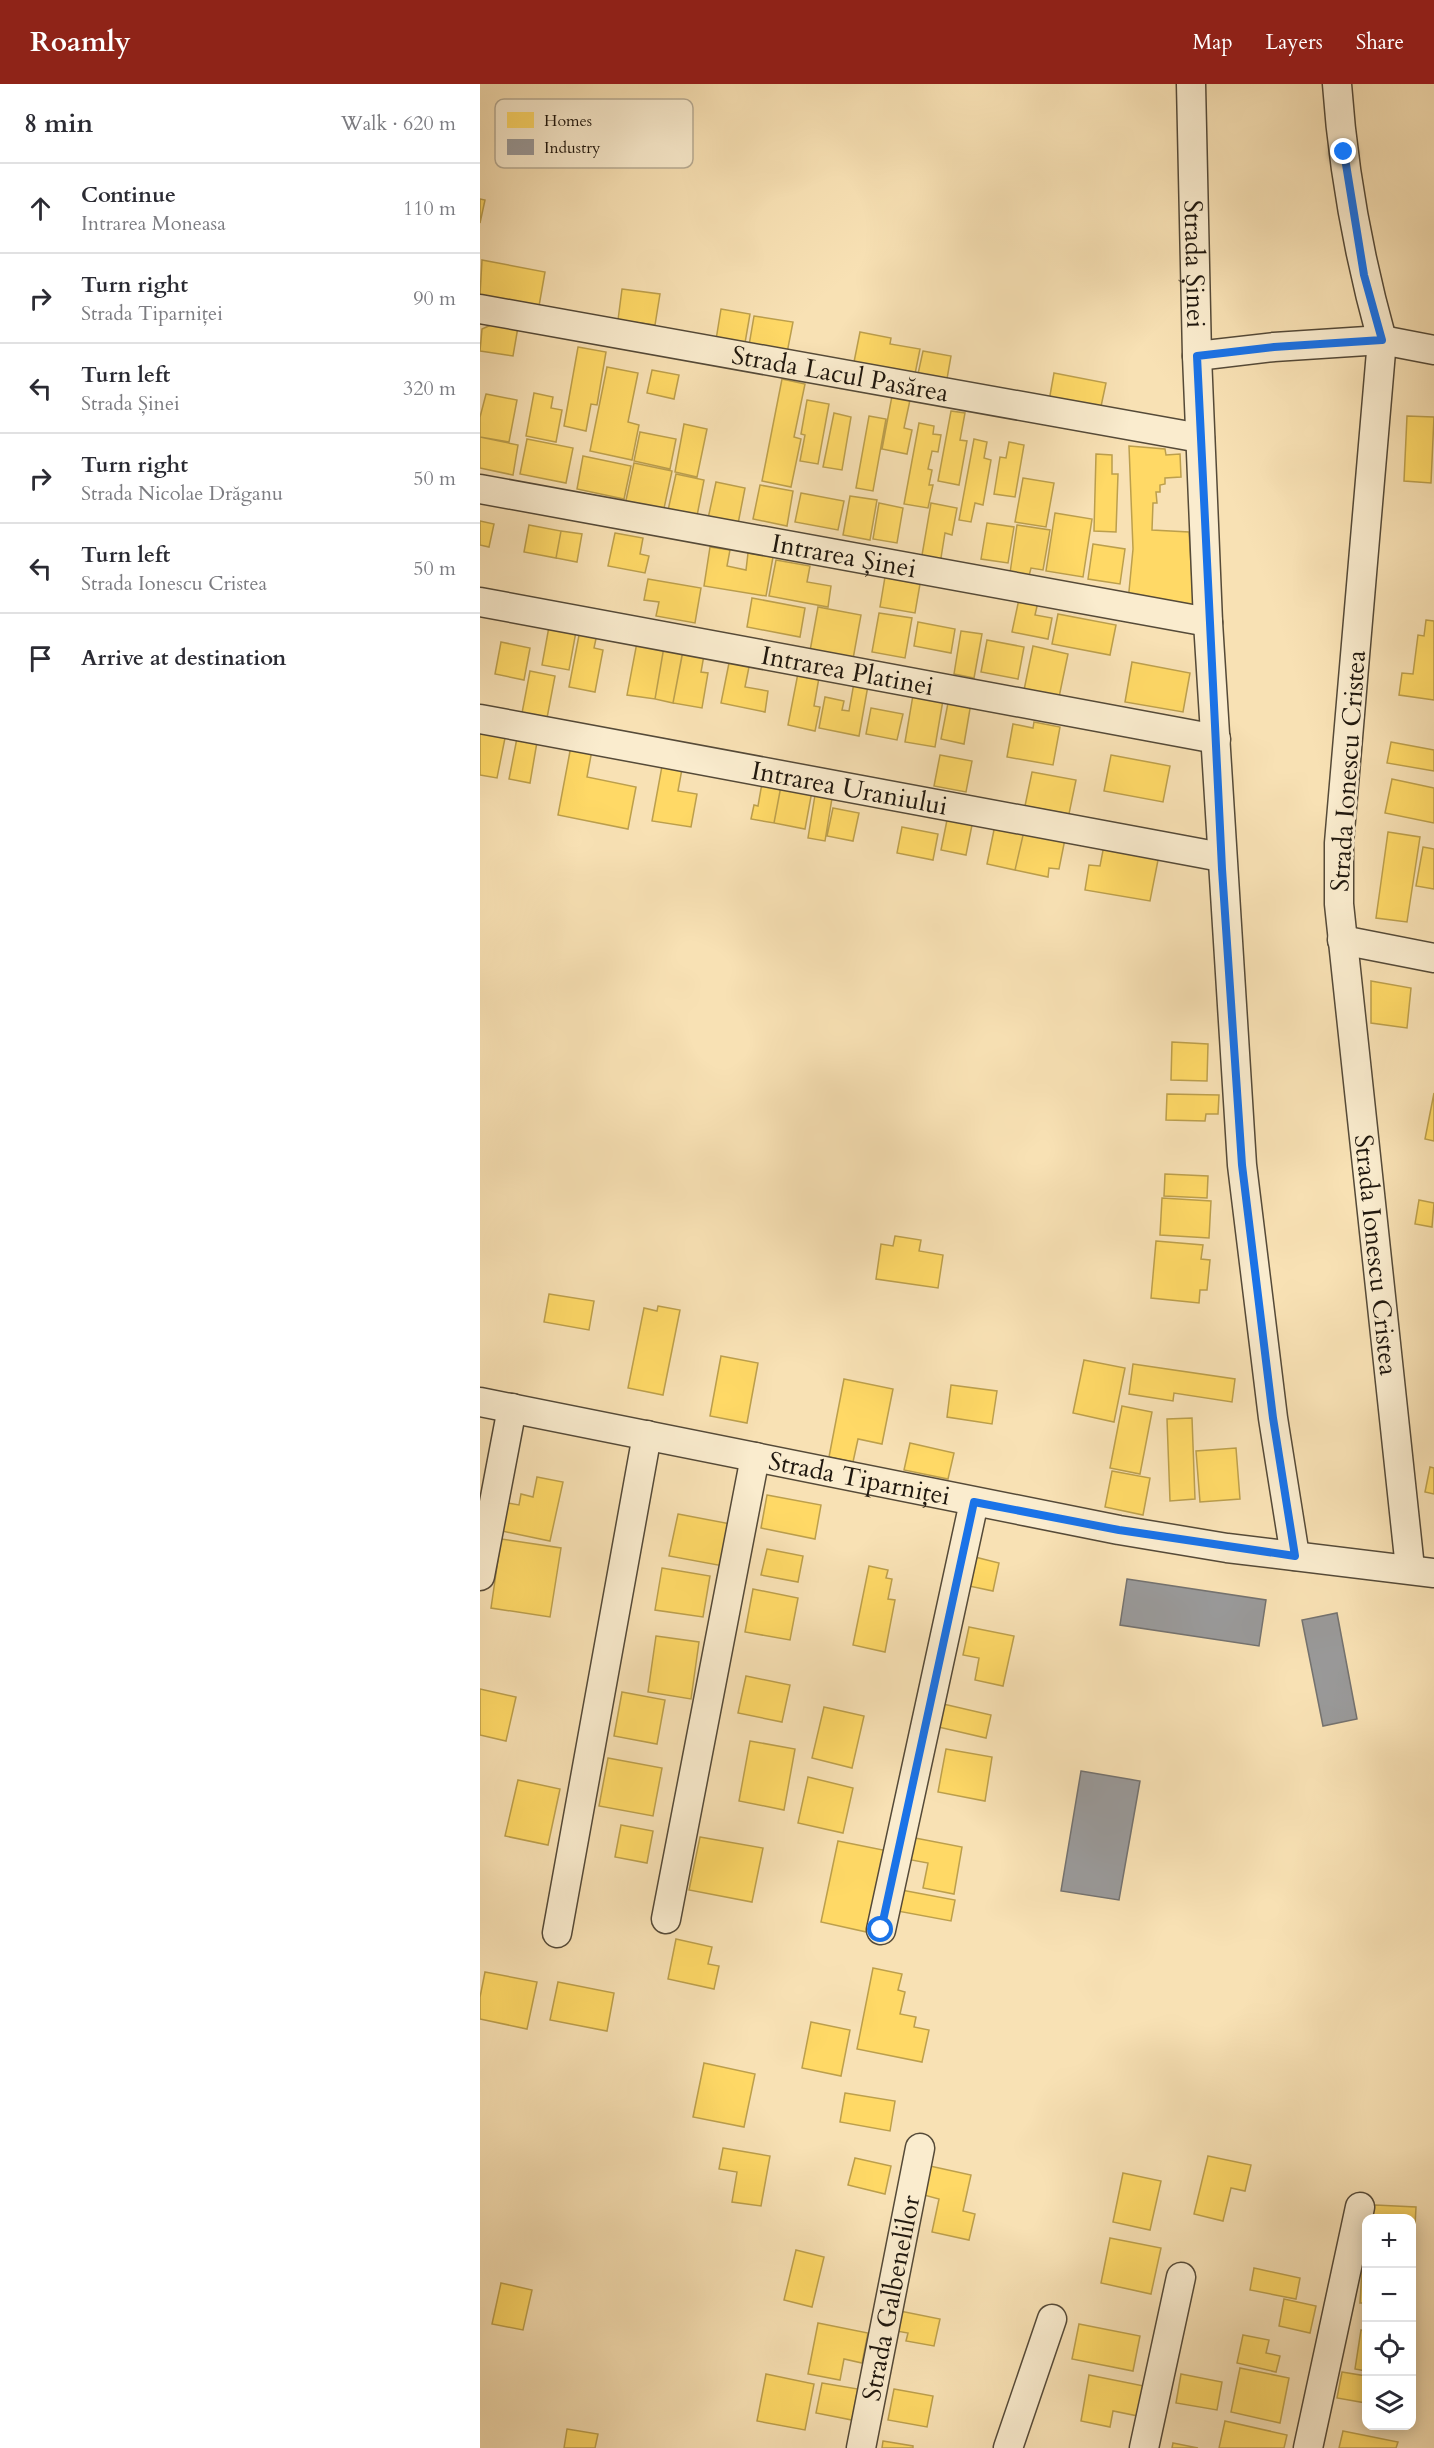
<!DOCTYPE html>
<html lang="en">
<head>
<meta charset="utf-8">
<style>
	body { margin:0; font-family:Cardo,serif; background:#f7f7f7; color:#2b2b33 }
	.controls { position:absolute; right:18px; bottom:18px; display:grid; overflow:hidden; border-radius:12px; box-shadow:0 3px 15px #0003 }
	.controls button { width:54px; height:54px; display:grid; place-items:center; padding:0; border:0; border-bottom:2px solid #e1e1e2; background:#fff; color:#2b2b33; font:30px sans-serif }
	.stop { position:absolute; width:18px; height:18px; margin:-14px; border:4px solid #1a73e8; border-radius:50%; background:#fff }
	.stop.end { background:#1a73e8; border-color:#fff; box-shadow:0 2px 6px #0008 }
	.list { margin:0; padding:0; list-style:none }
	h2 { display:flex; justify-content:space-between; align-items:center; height:78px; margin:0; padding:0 24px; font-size:26px }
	h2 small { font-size:20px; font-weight:400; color:#7c7c81 }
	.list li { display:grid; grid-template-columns:39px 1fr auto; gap:18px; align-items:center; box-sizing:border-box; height:90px; padding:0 24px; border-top:2px solid #e1e1e2 }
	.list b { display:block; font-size:22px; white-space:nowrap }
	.list p { margin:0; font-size:20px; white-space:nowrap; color:#7c7c81 }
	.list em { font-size:20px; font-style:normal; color:#7c7c81 }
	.icon { flex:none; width:33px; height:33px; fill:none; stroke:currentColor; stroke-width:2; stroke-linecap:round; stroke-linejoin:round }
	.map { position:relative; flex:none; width:954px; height:2364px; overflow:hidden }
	header { display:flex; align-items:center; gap:36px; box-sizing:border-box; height:84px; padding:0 30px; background:#8f2418; color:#fff }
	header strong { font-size:28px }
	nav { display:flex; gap:33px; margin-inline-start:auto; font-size:21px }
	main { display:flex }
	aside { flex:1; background:#fff }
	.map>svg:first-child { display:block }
	.homes { fill:#ffd966; stroke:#bc9f4c; stroke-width:1.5 }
	.industry { fill:#999; stroke:#74726f; stroke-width:1.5 }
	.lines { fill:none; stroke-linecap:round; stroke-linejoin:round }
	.minor-casing { stroke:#554a38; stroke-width:31 }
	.minor { stroke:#faecce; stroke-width:28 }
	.route { stroke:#1a73e8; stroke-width:8 }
	.labels { text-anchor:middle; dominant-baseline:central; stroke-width:6; stroke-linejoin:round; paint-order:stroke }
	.street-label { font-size:26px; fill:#1f170e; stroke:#faecce }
	.key { fill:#faecce; stroke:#b8ac94; stroke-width:1.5 }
	.key-label { font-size:16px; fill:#1f170e }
</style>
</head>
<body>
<header>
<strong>Roamly</strong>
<nav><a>Map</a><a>Layers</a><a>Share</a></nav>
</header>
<main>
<aside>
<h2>8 min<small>Walk · 620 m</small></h2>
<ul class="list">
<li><svg class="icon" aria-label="ahead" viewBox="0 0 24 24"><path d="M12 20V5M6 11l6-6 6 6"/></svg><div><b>Continue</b><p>Intrarea Moneasa</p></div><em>110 m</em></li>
<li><svg class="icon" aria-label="right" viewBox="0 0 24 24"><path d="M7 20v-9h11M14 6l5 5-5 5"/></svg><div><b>Turn right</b><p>Strada Tiparniței</p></div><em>90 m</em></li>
<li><svg class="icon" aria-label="left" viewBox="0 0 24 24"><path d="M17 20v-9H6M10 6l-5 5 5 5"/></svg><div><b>Turn left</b><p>Strada Șinei</p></div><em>320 m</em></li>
<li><svg class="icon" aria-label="right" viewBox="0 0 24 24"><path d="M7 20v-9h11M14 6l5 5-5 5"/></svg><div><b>Turn right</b><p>Strada Nicolae Drăganu</p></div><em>50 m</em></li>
<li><svg class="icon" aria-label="left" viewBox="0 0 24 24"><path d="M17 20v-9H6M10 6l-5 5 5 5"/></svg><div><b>Turn left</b><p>Strada Ionescu Cristea</p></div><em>50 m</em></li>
<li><svg class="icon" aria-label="arrive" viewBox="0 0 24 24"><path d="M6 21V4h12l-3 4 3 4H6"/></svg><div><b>Arrive at destination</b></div></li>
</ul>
</aside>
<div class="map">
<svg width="954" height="2364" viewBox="0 0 954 2364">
	<rect width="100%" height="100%" fill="#f8e1b4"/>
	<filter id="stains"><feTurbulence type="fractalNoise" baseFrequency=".00333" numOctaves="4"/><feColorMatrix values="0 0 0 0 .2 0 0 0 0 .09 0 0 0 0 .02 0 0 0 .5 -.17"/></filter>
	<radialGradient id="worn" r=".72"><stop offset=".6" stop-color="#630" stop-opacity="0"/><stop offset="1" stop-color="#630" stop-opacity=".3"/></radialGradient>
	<!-- homes -->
	<path class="homes" d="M0 115 5 116 0 139Z
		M2 176 65 188 59 222 0 211Z
		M142 205 180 210 175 241 138 236Z
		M241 225 270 230 265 259 235 262Z
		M274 232 313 238 307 269 268 267Z
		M15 239 38 243 33 272 0 267 2 245Z
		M380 248 411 254 410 260 440 265 435 290 374 278Z
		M98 263 126 268 117 321 111 320 106 347 84 342Z
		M443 267 471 272 467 295 438 290Z
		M127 283 158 289 148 338 159 341 152 376 110 367Z
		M172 286 199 291 194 315 167 309Z
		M574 289 626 299 620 327 569 317Z
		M302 295 325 300 314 353 321 355 311 403 282 397Z
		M54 309 73 313 71 324 82 326 76 358 46 352Z
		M6 310 37 316 29 358 0 353V333Z
		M412 312 430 316 424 344 432 346 427 370 402 365Z
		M327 316 349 320 338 380 320 377 325 351 321 350Z
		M471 327 485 329 480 356 487 357 479 401 458 397Z
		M354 329 371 333 362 386 343 383Z
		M389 332 406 335 393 407 376 404Z
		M927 332 954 333 951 399 924 397Z
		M439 339 454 342 453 350 461 351 458 368 452 367 448 385 452 386 449 401H453L448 424 424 420Z
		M204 340 227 345 217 393 195 388Z
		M160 348 196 355 190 385 154 377Z
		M0 353 38 361 33 391 0 384Z
		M47 355 93 364 86 399 40 390Z
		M494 355 507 358 504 374 511 376 503 421 495 419 491 438 479 436Z
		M529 358 544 361 535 413 514 410 520 373 526 374Z
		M649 362 685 365 686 371 700 370 701 393 685 394V400L680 401V408H676L677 419H673L672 446 709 448 714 529 648 518 653 465Z
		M616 370 632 371V390H638L636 448 614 447Z
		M103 372 151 382 144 415 97 405Z
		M154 379 192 387 183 429 145 421Z
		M196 390 224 396 216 437 187 431Z
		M543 394 574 399 566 443 535 438Z
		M236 398 265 404 257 445 227 439Z
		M280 401 313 407 307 442 273 435Z
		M321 409 364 417 358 446 315 438Z
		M370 412 397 416 390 456 363 451Z
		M399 419 423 424 417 459 393 455Z
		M451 419 477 424 472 451 465 449 460 480 441 477Z
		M575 429 612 435 603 493 566 487Z
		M0 437 14 440 9 463 0 461Z
		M507 439 534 443 528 479 501 475Z
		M49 441 81 447 76 474 44 468Z
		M537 441 570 446 563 486 551 484 549 492 530 489Z
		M81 447 102 450 97 478 76 474Z
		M135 449 163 454 160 470 169 472 165 489 128 482Z
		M613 460 645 465 640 500 608 495Z
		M230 463 250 466 247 482 266 486 268 469 293 473 286 512 224 502Z
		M296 476 330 482 327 498 351 502 348 523 289 512Z
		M405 493 440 500 435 529 400 523Z
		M168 495 221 504 215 539 176 532 179 518 164 516Z
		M272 514 325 524 320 553 267 543Z
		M539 515 558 518 555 531 572 534 568 555 532 548Z
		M338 523 381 531 373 575 330 567Z
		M399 529 432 534 425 574 392 568Z
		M578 530 636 541 630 571 572 560Z
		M946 536 954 537V616L919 611 922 589 933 590 938 551 944 552Z
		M70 537 97 542 89 586 62 581Z
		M438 538 475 545 471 569 434 562Z
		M100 546 117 550 114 564 123 566 115 608 89 603Z
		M481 547 502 550 494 594 474 590Z
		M158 553 185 557 175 615 147 611Z
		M507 556 544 563 538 595 501 588Z
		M185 557 204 561 193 619 175 615Z
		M21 558 50 564 44 596 15 590Z
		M553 562 588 570 578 618 543 611Z
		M203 567 224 571 221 588 228 589 222 624 193 619Z
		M250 574 270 578 265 603 288 607 285 628 241 619Z
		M652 578 710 589 703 628 645 618Z
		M319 584 340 588 334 622 340 623 335 647 308 641Z
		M50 587 75 592 67 634 42 629Z
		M375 593 389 596 379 652 339 644 345 613 364 617 362 626 369 627Z
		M433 611 463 616 455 663 425 658Z
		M469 614 491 619 484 660 461 655Z
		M391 624 423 630 417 656 386 650Z
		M554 638 580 643 573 681 527 673 533 640 553 644Z
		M0 649 25 654 17 694 0 691Z
		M37 654 57 658 50 699 29 695Z
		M911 658 954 666V687L907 679Z
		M91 662 112 666 107 693 156 703 148 745 78 731Z
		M460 671 492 677 486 708 454 702Z
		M631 671 690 682 683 718 624 707Z
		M182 682 202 685 198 707 217 710 211 743 172 737Z
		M552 688 596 696 589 730 545 722Z
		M912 695 954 704V739L905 729Z
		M282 699 301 702 294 739 271 735 274 721 278 722Z
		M301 702 332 707 325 745 294 739Z
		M336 705 353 708 345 757 328 754Z
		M353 724 379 729 373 757 347 752Z
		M468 731 493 736 486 771 461 766Z
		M515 741 544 747 535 786 507 780Z
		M422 743 458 750 453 776 417 769Z
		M544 747 585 755 579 785 569 784 568 793 535 786Z
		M908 748 940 753 927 838 896 834Z
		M624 761 679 771 670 817 605 806 609 781 620 782Z
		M943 763 954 765V805L936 802Z
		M891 897 931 904 927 944 891 939Z
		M692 958 728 960 727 997 691 996Z
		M954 1009V1057L945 1055Z
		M687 1010 739 1011 738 1030H726L725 1037 686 1036Z
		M685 1090 728 1092 727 1114 684 1112Z
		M682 1114 731 1117 729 1154 680 1151Z
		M939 1116 954 1119 952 1143 935 1140Z
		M415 1152 441 1156 439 1167 463 1171 458 1204 396 1195 401 1160 413 1162Z
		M676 1157 723 1161 721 1175 730 1176 727 1206H720L719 1219 671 1214Z
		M69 1210 114 1217 109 1246 64 1238Z
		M178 1222 200 1226 183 1311 148 1304 164 1224 177 1227Z
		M241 1272 278 1279 267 1339 230 1332Z
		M604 1276 645 1284 634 1338 593 1329Z
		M653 1280 755 1295 752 1318 694 1309 693 1317 649 1310Z
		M364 1295 413 1305 402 1360 378 1355 373 1378 349 1373Z
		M471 1301 517 1307 512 1340 467 1333Z
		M642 1322 672 1328 660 1390 630 1384Z
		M712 1334 715 1415 690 1417 687 1335Z
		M430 1359 474 1369 468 1395 424 1386Z
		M756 1364 760 1415 720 1418 716 1367Z
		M950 1383 954 1384V1410L945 1408Z
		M632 1387 670 1394 663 1431 625 1423Z
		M57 1393 83 1398 70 1457 22 1447 28 1419 39 1421 41 1410 53 1413Z
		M287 1411 341 1421 335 1455 281 1444Z
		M198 1430 251 1440 243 1482 189 1472Z
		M21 1455 81 1464 70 1533 11 1524Z
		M287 1465 323 1472 318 1498 281 1491Z
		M495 1473 519 1479 513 1507 489 1502Z
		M389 1482 408 1486 406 1494 412 1495 408 1515 415 1516 405 1568 373 1561Z
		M182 1484 230 1492 223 1533 175 1526Z
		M273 1505 318 1514 310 1556 265 1548Z
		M489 1543 534 1552 523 1602 495 1596 499 1574 483 1571Z
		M176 1552 219 1558 211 1615 168 1608Z
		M266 1592 310 1601 302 1638 258 1629Z
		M0 1605 36 1613 26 1657 0 1651Z
		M142 1608 185 1616 177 1660 134 1652Z
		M459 1619 511 1631 506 1654 454 1642Z
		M344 1623 384 1632 372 1684 332 1674Z
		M270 1657 315 1665 304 1726 259 1717Z
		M466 1665 512 1673 505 1717 458 1708Z
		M128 1674 182 1684 173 1732 119 1722Z
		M328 1693 373 1704 363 1749 318 1739Z
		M38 1696 80 1705 68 1761 25 1752Z
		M141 1741 173 1747 167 1779 135 1773Z
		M220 1753 283 1764 272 1818 209 1806Z
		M430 1753 482 1763 474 1810 443 1804 448 1779 426 1775Z
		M358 1757 408 1767 391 1849 341 1838Z
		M416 1805 475 1816 471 1837 412 1826Z
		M196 1855 232 1863 228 1880 239 1882 234 1905 188 1895Z
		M393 1884 422 1890 418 1906 425 1908 420 1930 436 1933 434 1943 449 1946 442 1978 377 1965Z
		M5 1888 57 1898 47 1945 0 1935V1913Z
		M78 1898 134 1909 127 1947 70 1936Z
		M331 1938 370 1946 361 1992 322 1984Z
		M224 1979 275 1990 264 2043 213 2033Z
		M365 2009 415 2017 410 2047 360 2038Z
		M243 2064 290 2072 281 2122 252 2118 257 2088 239 2085Z
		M728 2072 771 2081 765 2107 751 2104 743 2137 714 2130Z
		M375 2074 411 2082 405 2110 368 2101Z
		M450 2082 491 2091 483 2127 495 2130 489 2156 452 2148 459 2115 444 2111Z
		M643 2089 681 2097 670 2146 633 2138Z
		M895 2121 936 2123 934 2162H932V2134H886Z
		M630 2154 681 2164 671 2210 621 2199Z
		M316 2166 344 2173 332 2223 304 2216Z
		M883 2167H886V2219H880Z
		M774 2184 820 2194 816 2215 770 2206Z
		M21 2199 52 2206 43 2246 12 2240Z
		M804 2215 836 2222 830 2249 799 2242Z
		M415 2226 460 2235 454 2262 426 2257 428 2249 411 2246Z
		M338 2239 388 2249 382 2279 364 2275 360 2296 328 2290Z
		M599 2240 660 2252 653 2287 592 2275Z
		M881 2246 886 2247V2287L875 2285Z
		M763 2251 789 2256 786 2269 800 2272 796 2288 757 2279Z
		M760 2284 809 2294 800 2339 751 2328Z
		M862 2288 886 2292V2319L857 2314Z
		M286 2290 334 2300 325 2346 277 2337Z
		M701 2290 742 2298 737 2326 696 2319Z
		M609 2291 664 2302 658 2332 633 2327 630 2343 601 2337Z
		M342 2299 378 2305 372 2336 336 2329Z
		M414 2305 453 2312 447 2343 408 2336Z
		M745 2337 807 2351 804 2364H739Z
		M87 2345 118 2350 115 2364H84Z
		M863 2347 918 2358 916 2364H859Z
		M403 2357 433 2362V2364H402Z
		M693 2359 718 2364H692Z"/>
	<!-- industry -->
	<path class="industry" d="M647 1495 786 1516 779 1562 640 1541Z
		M857 1529 877 1635 843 1642 822 1536Z
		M601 1687 660 1697 639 1816 581 1807Z"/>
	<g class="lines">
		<!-- minor casing -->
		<g class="minor-casing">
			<g id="minor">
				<path id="s1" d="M711 0 717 272 728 538 762 1081 793 1334 815 1472"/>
				<path id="s2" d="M857 0C863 87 879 173 902 256L859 759V820L930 1484"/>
				<path id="s3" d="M0 225 720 354"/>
				<path d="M717 272 794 263 902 256 954 266"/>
				<path id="s4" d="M0 405 728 538"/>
				<path id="s5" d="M0 518 736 655"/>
				<path id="s6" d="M0 635 741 773"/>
				<path d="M862 856 954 874"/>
				<path id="s7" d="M0 1318 639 1446 747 1464 954 1489"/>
				<path d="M0 1492 32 1324"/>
				<path d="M186 1835 275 1373"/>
				<path d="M401 1846 494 1418"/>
				<path d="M77 1849 167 1351"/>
				<path id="s8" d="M381 2364 440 2064"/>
				<path d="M528 2364 572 2235"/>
				<path d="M664 2364 701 2193"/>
				<path d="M828 2364 880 2123"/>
			</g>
		</g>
		<!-- minor -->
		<use href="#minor" class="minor"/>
	</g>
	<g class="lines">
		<!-- route -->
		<path class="route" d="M401 1846 494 1418 639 1446 815 1472 793 1334 762 1081 742 785 717 272 794 263 902 256 884 191 864 68"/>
	</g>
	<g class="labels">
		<!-- street labels -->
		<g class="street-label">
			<text stroke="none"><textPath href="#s1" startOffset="180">Strada Șinei</textPath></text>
			<text stroke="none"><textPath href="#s3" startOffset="366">Strada Lacul Pasărea</textPath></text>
			<text stroke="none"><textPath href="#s4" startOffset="370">Intrarea Șinei</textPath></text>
			<text stroke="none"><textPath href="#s5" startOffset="374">Intrarea Platinei</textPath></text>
			<text transform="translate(868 687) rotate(-86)">Strada Ionescu Cristea</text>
			<text stroke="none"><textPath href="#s6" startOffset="376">Intrarea Uraniului</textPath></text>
			<text stroke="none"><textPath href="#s2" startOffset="1179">Strada Ionescu Cristea</textPath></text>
			<text stroke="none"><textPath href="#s7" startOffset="387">Strada Tiparniței</textPath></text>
			<text stroke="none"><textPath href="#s8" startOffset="153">Strada Galbenelilor</textPath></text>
		</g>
	</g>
	<!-- legend -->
	<rect x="15" y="15" width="198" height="69" rx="9" class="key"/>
	<rect x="27" y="28" width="27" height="16" fill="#ffd966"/>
	<rect x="27" y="55" width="27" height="16" fill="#999"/>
	<g class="key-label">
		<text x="64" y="42">Homes</text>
		<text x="64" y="69">Industry</text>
	</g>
	<rect width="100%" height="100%" filter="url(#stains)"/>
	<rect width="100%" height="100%" fill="url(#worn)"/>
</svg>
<div class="controls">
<button>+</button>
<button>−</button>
<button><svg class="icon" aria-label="locate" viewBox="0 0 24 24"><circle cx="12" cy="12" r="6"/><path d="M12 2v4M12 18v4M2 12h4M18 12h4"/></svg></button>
<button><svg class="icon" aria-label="layers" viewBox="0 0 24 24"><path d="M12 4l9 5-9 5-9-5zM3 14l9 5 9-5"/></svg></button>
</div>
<div class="stop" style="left:401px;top:1846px"></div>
<div class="stop end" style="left:864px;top:68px"></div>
</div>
</main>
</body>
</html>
